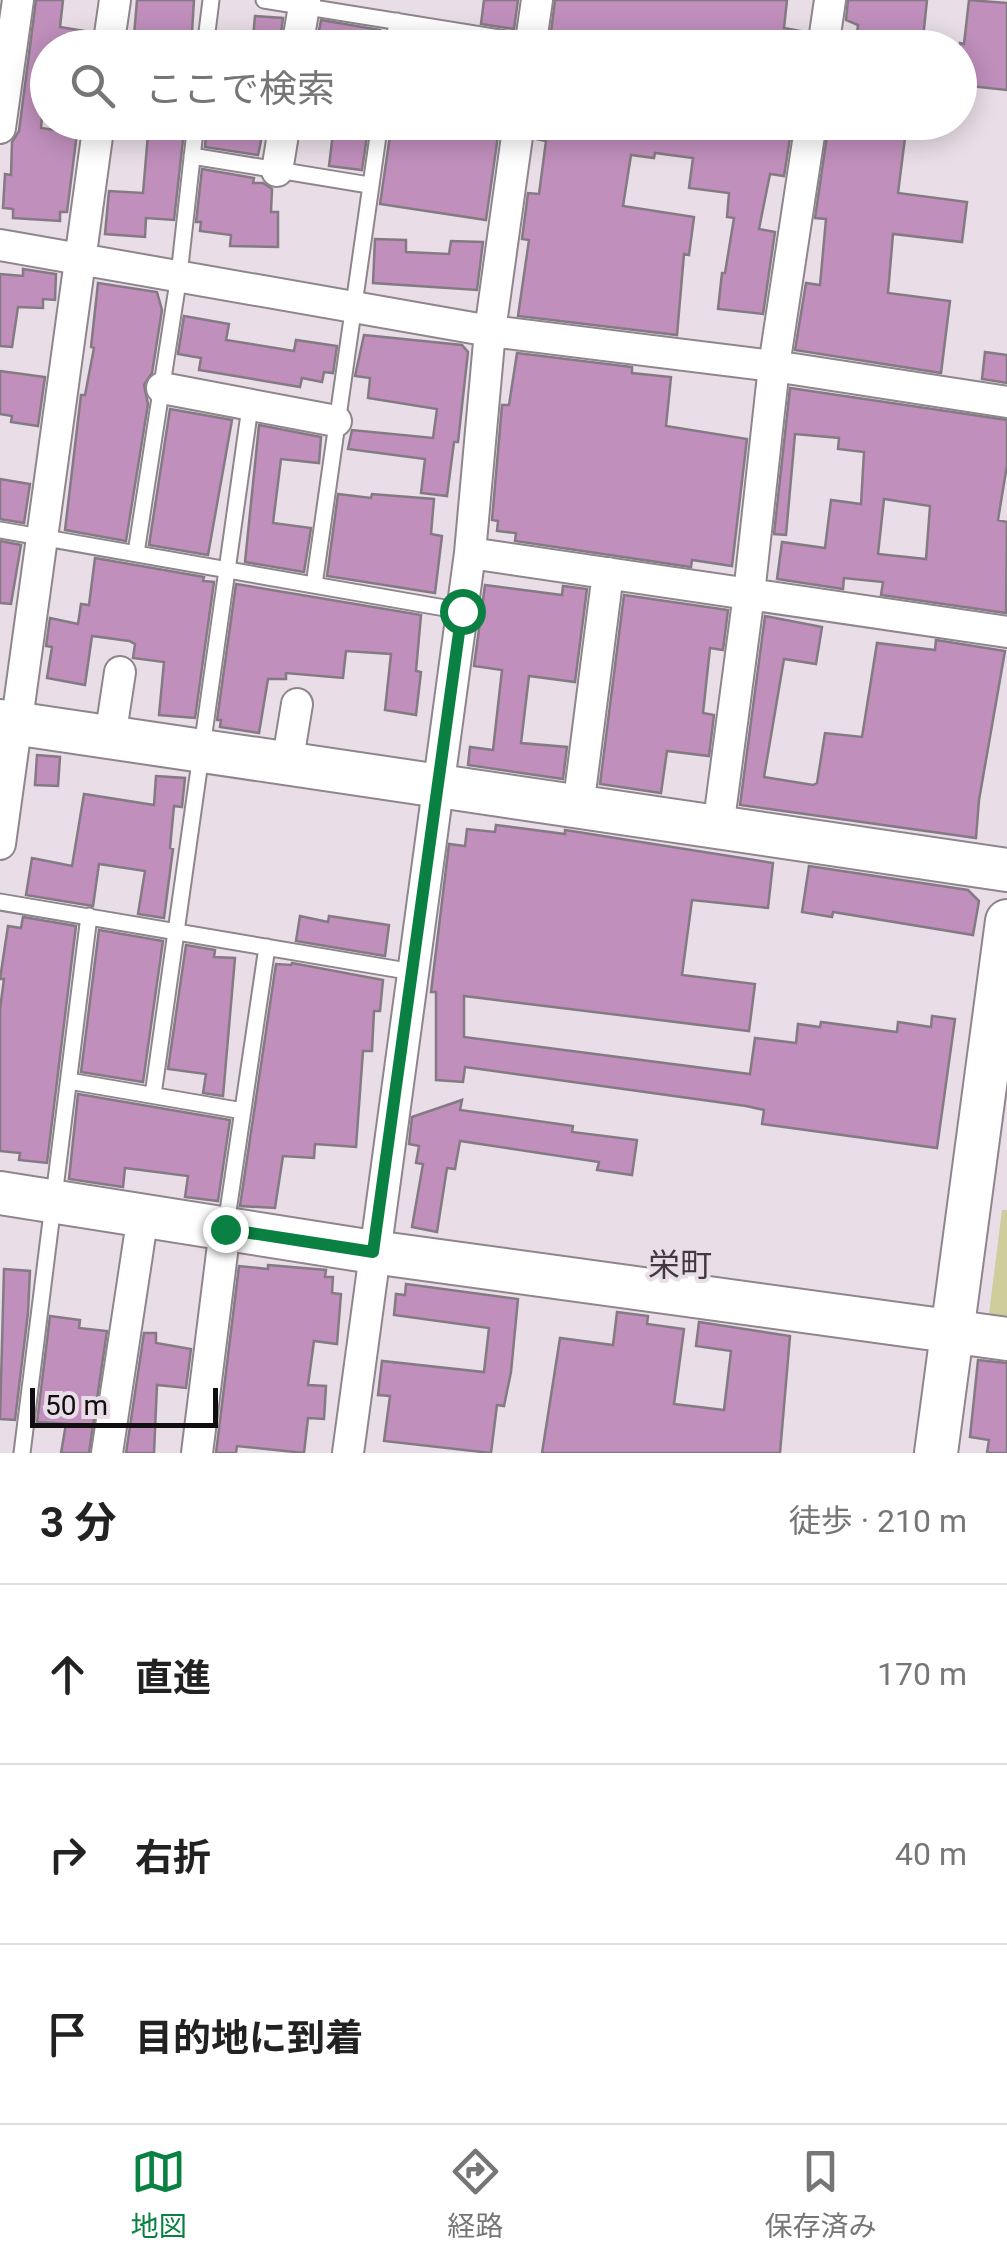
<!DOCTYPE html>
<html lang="ja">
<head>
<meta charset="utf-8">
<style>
	body { margin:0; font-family:Roboto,"Noto Sans JP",sans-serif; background:#f6f6f6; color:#222 }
	.scale { position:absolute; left:30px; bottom:25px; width:188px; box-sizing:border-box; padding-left:10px; border:5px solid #110e11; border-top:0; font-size:28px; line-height:35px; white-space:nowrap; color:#110e11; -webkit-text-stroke:8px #e9dee7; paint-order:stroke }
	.stop { position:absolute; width:30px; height:30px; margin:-22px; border:8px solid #0b8043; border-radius:50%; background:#fff }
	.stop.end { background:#0b8043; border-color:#fff; box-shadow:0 2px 10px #0008 }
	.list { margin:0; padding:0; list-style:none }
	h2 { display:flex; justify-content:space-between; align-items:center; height:130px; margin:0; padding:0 40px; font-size:42px }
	h2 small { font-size:32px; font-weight:400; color:#767676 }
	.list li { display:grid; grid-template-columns:65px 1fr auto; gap:30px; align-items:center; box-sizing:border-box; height:180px; padding:0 40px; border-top:2px solid #e0e0e0 }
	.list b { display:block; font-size:38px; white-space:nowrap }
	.list em { font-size:32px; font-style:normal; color:#767676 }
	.icon { flex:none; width:55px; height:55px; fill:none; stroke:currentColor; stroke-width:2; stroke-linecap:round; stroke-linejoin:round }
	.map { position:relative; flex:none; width:1007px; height:1453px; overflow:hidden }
	.search { position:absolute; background:#fff; box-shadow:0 5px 25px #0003; left:30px; right:30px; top:30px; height:110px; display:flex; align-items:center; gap:25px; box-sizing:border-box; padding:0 35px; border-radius:55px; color:#767676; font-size:38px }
	.sheet { height:670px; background:#fff }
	nav { display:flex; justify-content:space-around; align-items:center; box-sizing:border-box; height:140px; border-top:2px solid #e0e0e0; background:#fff; font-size:28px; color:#767676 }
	nav a { display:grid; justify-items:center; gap:5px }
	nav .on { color:#0b8043 }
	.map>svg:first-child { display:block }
	.green { fill:#cdce9c }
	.building { fill:#c08fbc; stroke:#847a83; stroke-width:2.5; fill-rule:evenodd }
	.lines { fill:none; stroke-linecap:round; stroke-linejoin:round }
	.lane-casing { stroke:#8f858d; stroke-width:19 }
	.street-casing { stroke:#8f858d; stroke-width:34 }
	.secondary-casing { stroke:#8f858d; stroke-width:46 }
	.lane { stroke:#fff; stroke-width:15 }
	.street { stroke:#fff; stroke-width:30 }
	.secondary { stroke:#fff; stroke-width:42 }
	.route { stroke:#0b8043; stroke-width:12 }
	.labels { text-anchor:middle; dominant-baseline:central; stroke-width:8; stroke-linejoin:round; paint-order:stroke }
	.quarter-label { font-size:32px; fill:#413840; stroke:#e9dee7 }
</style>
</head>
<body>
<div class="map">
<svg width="1007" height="1453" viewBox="0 0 1007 1453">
	<rect width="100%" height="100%" fill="#e9dee7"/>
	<!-- green -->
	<path class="green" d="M1002 1210H1007V1316L989 1314Z"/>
	<!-- building -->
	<path class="building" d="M36 0H63L60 27 91 32 90 48H48L41 128 77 133 67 212H60V221L13 218V209L3 208 5 174 11 175 12 142 19 131Z
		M137 0H194L191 48H133Z
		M484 0H518L514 29 481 24Z
		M555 0H787L784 28 806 32 805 48H626L579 41V48H549Z
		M848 0H927L922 48H855L858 25 846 20Z
		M969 0 1007 3V90L960 85V43L964 44Z
		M255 16 283 18 279 48H252Z
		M321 20 380 30 376 48H316Z
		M149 122H185L174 220 146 218 145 237 105 234 109 191 143 193Z
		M207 122H265L258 155 205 147Z
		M392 122H500L486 220 380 204Z
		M537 122H772L792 125 784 176 770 174 759 229 775 232 763 314 718 309 722 273H725L734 218 727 217 729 193 689 188 693 158 655 153 654 158 631 155 623 206 694 217 689 255 684 254 677 335 518 316 529 240 522 239 528 193 539 194 546 141 536 139Z
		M829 122H907L898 193 967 202 962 242 893 234 888 293 950 301 941 373 795 350 806 283 820 285 826 219 815 218Z
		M334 125 368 129 362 170 329 166Z
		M202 169 254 178 253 183H263L272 189 271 212H278V247L230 246 231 235 200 231 201 222H196Z
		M375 239 406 240V252L449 254 451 241 483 242 477 290 373 283Z
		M23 269 56 274 55 300 43 299V308L18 307 12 347 0 346V274L23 276Z
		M98 283 157 292 162 310 152 373 144 385 148 404 126 541 65 530 81 395H85L94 348 91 347Z
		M184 316 229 324 226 340 294 351 296 340 337 346 333 373 324 372 322 382 302 378 300 387 199 370 201 358 178 354Z
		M364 335 462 345 468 352 458 442H454L447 496 421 493 425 459 348 449 352 430 433 438 437 409 368 398 370 378 355 376Z
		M985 352 1007 355V383L982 379Z
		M517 353 632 367V373L671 377 666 426 747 439 732 566 692 560 691 567 515 541 516 533 497 531 498 521 492 520 502 405H509Z
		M0 371 45 377 38 426 11 422 12 416 0 414Z
		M790 388 1007 420V465L998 520 1007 522 1006 613 881 595 883 582 844 578 843 589 777 579 782 542 825 548 831 500 861 504 864 452 838 449 839 438 795 434 786 535 774 534ZM884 499 930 506 926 559 878 554Z
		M170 409 232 420 208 555 149 545Z
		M259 425 321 437 319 463 281 459 273 523 311 528 304 572 245 562Z
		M0 479 30 484 24 523 0 519Z
		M338 494 371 498 372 494 434 499 431 534 442 536 435 593 327 576Z
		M0 541 21 545 11 604 0 603Z
		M95 558 204 577 203 581 214 582 195 718 159 715 164 662 133 658 135 644 129 641 92 636 85 685 47 678 52 647 46 646 50 618 78 624 81 604 89 605Z
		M236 584 421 615 416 671 421 672 416 715 385 710 391 654 346 651 343 678 286 673V679H268L259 733 220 727 221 720H217Z
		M485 585 562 595 563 586 587 589 575 682 529 676 521 743 567 747 563 779 468 765 470 747 493 750 502 670 474 666Z
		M624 595 728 610 723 650 710 648 703 713 714 715 709 756 667 751 661 793 600 784Z
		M765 616 822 627 816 664 784 659 764 777 813 785 817 783 825 733 862 737 877 643 935 650 936 640 1005 651 979 800 976 838 740 805Z
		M37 755 60 757 58 786 35 785Z
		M156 776 185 778 182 807 174 806 170 848 173 849 164 918 138 914 145 871 99 864 93 906 26 895 32 858 72 866 84 794 154 805Z
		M496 825 565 834V830L773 863 768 908 692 900 682 975 755 984 749 1031 464 996V1037L750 1074 755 1038 796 1043 798 1024 820 1027 821 1022 897 1032 898 1022 931 1027 932 1016 955 1019 937 1148 762 1124 764 1110 746 1106 465 1067 463 1082 436 1080V992H431L449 844 465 846 467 829 495 832Z
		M809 866 968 890 979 901 973 935 833 912 832 917 802 912Z
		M300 916 328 922 329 916 389 925 385 956 296 941Z
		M23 917 76 926 47 1163 19 1160 20 1153 0 1151V1009L4 979H0L8 926 21 928Z
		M99 930 163 941 143 1082 81 1072Z
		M186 945 215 950 214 957 235 958 223 1096 203 1093 206 1074 168 1069Z
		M292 963 383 980 380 1011H374L372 1051H363L356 1147 315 1144 314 1158 283 1156 275 1208 240 1206 276 964 291 965Z
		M78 1094 230 1120 218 1201 185 1197 188 1176 125 1168 123 1187 69 1179Z
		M462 1100 460 1110 573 1126 572 1132 637 1140 632 1175 597 1170 599 1162 460 1141 455 1169 447 1168 437 1232 412 1227 423 1164 416 1163 419 1146 409 1144 412 1117Z
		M268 1265 326 1270 325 1277H333L332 1293 341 1294 337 1344 314 1341 308 1385 326 1386 324 1419 308 1418 304 1453 237 1446 236 1453H216L239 1266 268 1269Z
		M4 1269 30 1271 28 1313 15 1420 0 1419Z
		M406 1284 518 1299 511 1372 504 1406 497 1405 491 1453 384 1441 390 1396 378 1395 382 1361 484 1372 489 1328 394 1315 396 1294 405 1295Z
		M617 1312 648 1316 647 1324 684 1329 674 1404 724 1410 731 1351 696 1346 699 1322 790 1336 780 1453H542L560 1338 613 1345Z
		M50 1316 80 1320 79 1328 107 1331 89 1453H61L66 1424 37 1422Z
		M144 1333H156V1343L191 1349 186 1388 157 1385 154 1453H126Z
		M978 1360 1007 1363V1453H987L989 1440 970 1437Z"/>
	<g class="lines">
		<!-- lane casing -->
		<g class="lane-casing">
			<path id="lane" d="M264 0 531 43
				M205 48 211 0
				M393 48 397 21
				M192 156 369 185
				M0 530 462 611
				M136 553 179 275 196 122
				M314 585 380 122
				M0 902 413 972
				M69 1081 243 1111
				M153 1095 250 407
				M226 1225 267 947
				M22 1453 89 916"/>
		</g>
		<!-- street casing -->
		<g class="street-casing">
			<path id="street" d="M108 48 115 0
				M297 48 305 0
				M530 48 537 0
				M823 48 830 0
				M0 128 18 0
				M277 171 285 122
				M0 245 490 331 774 366 1007 402
				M162 388 336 421
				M470 553 1007 632
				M110 738 120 672
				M287 765 297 704
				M578 808 608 573
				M718 828 749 594 774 366 811 122
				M0 844 99 122
				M107 1453 143 1215
				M197 1453 225 1229
				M348 1453 470 553 490 331 519 122"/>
		</g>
		<!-- secondary casing -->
		<g class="secondary-casing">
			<path id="secondary" d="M0 721 1007 870
				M0 1193 373 1252 1007 1339
				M936 1453 1007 921"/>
		</g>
		<!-- lane -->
		<use href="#lane" class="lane"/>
		<!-- street -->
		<use href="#street" class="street"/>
		<!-- secondary -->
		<use href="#secondary" class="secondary"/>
	</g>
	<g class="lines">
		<!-- route -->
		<path class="route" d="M225 1229 373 1252 462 611"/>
	</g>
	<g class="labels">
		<!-- quarter labels -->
		<g class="quarter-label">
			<text x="680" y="1265">栄町</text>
		</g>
	</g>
</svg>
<div class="scale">50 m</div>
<div class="stop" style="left:462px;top:611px"></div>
<div class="stop end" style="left:225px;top:1229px"></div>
<div class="search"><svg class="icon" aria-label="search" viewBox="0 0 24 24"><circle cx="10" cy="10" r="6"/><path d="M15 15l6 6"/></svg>ここで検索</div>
</div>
<section class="sheet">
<h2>3 分<small>徒歩 · 210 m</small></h2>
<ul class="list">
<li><svg class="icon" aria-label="ahead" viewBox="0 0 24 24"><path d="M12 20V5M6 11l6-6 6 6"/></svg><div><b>直進</b></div><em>170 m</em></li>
<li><svg class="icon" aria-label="right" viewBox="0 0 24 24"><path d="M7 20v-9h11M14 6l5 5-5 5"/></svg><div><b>右折</b></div><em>40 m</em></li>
<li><svg class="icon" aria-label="arrive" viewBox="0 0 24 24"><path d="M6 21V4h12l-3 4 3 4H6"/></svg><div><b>目的地に到着</b></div></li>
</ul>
</section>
<nav>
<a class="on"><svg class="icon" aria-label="map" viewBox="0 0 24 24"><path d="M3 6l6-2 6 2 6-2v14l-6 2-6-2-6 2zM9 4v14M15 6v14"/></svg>地図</a>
<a><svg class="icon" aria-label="directions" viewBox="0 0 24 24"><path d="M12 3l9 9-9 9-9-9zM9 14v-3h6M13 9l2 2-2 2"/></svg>経路</a>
<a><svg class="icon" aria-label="saved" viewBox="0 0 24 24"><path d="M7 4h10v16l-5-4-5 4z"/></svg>保存済み</a>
</nav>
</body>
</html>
